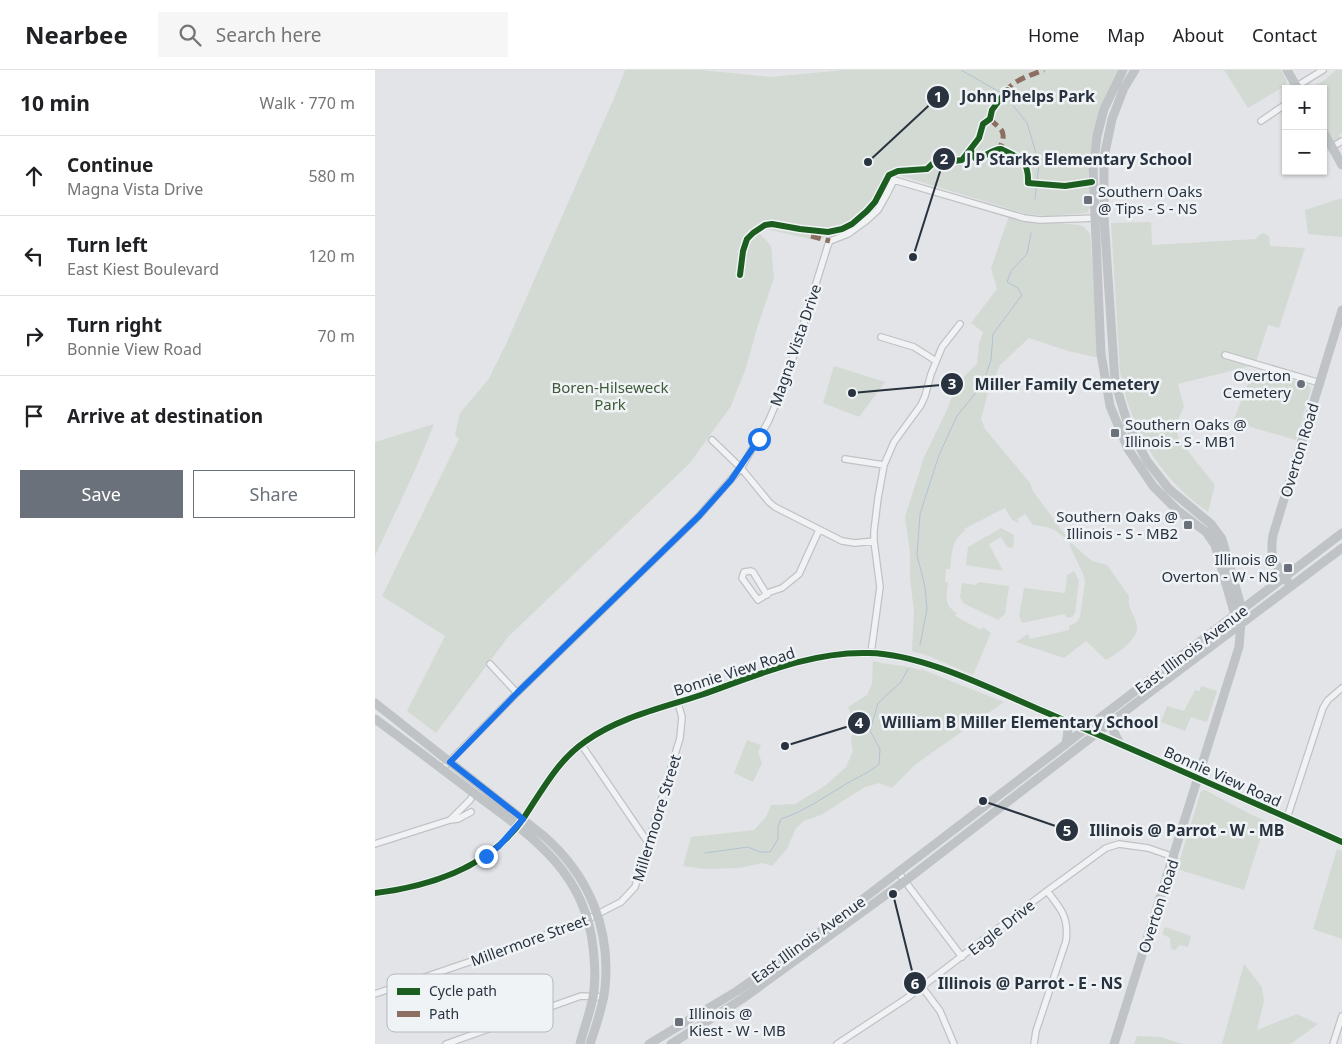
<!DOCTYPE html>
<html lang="en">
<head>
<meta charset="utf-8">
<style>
	body { margin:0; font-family:"Noto Sans",sans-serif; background:#f6f6f6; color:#202124 }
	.controls { position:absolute; right:15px; top:15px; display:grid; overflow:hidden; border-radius:0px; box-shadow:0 1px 4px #0004 }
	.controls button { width:45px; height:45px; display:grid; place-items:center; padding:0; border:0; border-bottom:1px solid #e0e0e0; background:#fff; color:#202124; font:25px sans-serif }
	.stop { position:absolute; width:15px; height:15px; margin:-11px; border:4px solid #1a73e8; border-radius:50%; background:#fff }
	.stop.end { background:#1a73e8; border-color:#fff; box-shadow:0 1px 5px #0008 }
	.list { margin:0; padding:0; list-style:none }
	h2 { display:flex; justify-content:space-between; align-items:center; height:65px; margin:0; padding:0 20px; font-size:21px }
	h2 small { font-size:16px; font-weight:400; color:#757577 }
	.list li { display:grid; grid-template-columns:32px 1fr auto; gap:15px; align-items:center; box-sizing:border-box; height:80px; padding:0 20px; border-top:1px solid #e0e0e0 }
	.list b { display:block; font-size:19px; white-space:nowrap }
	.list p { margin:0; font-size:16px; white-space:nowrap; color:#757577 }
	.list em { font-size:16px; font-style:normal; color:#757577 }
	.actions { display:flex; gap:10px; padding:15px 20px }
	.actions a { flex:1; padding:11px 0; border:1px solid #6a717a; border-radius:0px; text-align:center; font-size:18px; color:#6a717a }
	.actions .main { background:#6a717a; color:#fff }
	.icon { flex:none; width:28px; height:28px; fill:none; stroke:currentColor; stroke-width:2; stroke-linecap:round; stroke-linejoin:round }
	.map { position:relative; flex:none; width:967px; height:974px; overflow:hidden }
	header { display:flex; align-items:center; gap:30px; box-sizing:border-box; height:70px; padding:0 25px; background:#fff; border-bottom:1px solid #e0e0e0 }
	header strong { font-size:24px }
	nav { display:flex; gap:28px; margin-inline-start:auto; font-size:18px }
	.search { width:350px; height:45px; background:#f6f6f6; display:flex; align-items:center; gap:12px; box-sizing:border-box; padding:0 18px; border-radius:0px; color:#757577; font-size:19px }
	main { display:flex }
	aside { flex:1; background:#fff }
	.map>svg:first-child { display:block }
	.green { fill:#d3dad3 }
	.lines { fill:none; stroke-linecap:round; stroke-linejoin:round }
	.stream { stroke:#b1c2d1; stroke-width:1 }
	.street-casing { stroke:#c0c2c5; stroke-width:8 }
	.street { stroke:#f1f2f4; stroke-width:5.5 }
	.secondary { stroke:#c0c3c6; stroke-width:9 }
	.quiet { stroke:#8d6e63; stroke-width:5; stroke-dasharray:10 5; stroke-linecap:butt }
	.cycleway-casing { stroke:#f0f3f6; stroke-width:9 }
	.cycleway { stroke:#1b5e20; stroke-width:6 }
	.route { stroke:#1a73e8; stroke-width:6 }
	.poi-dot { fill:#6a717a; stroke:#f0f3f6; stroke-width:2 }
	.labels { text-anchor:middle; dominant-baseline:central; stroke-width:5; stroke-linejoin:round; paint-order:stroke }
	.poi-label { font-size:15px; fill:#293340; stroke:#f0f3f6; text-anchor:start }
	.street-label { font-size:15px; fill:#293340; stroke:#f0f3f6 }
	.park-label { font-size:15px; fill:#405b37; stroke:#f0f3f6 }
	.key { fill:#f0f3f6; stroke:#b4b9bf; stroke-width:1 }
	.key-label { font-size:14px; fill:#293340 }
	.leader { fill:none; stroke:#293340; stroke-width:2 }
	.callout-dot { fill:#293340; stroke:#f0f3f6; stroke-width:2 }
	.mark-label { font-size:15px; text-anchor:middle; font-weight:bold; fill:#fff }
	.callout-label { font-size:16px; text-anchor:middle; font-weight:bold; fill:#293340; stroke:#f0f3f6; stroke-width:5; stroke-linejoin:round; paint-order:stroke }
</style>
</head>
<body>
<header>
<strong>Nearbee</strong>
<div class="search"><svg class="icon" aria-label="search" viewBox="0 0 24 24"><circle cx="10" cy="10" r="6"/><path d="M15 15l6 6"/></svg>Search here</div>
<nav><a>Home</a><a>Map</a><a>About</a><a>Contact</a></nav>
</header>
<main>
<aside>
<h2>10 min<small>Walk · 770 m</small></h2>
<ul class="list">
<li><svg class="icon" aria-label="ahead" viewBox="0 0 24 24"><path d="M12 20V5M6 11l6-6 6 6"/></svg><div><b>Continue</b><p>Magna Vista Drive</p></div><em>580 m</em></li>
<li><svg class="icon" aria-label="left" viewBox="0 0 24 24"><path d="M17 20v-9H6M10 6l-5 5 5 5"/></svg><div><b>Turn left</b><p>East Kiest Boulevard</p></div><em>120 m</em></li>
<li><svg class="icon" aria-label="right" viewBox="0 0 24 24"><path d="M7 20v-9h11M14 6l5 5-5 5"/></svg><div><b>Turn right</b><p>Bonnie View Road</p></div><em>70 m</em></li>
<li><svg class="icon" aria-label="arrive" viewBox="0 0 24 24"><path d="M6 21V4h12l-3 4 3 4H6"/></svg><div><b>Arrive at destination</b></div></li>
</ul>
<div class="actions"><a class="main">Save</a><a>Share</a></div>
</aside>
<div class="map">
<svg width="967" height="974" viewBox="0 0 967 974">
	<rect width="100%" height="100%" fill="#e2e4e7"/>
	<!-- green -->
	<path class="green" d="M250 0H326L396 7 469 0H743C725 32 715 68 713 105 713 114 718 136 712 143L672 146 651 144 520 104C513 108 505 132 497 140 490 149 480 156 469 161 461 164 451 165 444 171L378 156 396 176 399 208 382 258 371 298 356 336 315 393 133 567 61 663 32 641 70 566 7 526 84 369 80 365 85 343 113 310 131 274 240 26Z
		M849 0H906L912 11 910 16 873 38Z
		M961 0H967V63L964 65 966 69 960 73 948 53V19L928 18 934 13 937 17 951 9Z
		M967 128V167L933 164 930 140Z
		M634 146 654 151 705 155 709 157 715 164 724 288 693 281 654 268 625 295 612 326 606 349 610 359 655 413 658 421 694 470 693 472C683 460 674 456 658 455L650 444 642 449 644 453 637 450 630 438 589 459 590 461C576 470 577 484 575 499H571L570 512H573C572 526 568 535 582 543L580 546 606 560 608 557 616 563 598 605 551 585 537 581 539 542 535 508V483L530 447 549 387 571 342 583 312 602 294 604 274 608 262 596 253 622 219 616 198Z
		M776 152 777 175 881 169 884 165 888 163 894 166 895 176 930 178 904 258 893 255 880 295 803 314 809 337 801 354 804 370 840 415 833 442C784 408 755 358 745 301L736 153Z
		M459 296 510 312 484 347 448 333Z
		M878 300 933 314 936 319 921 370 858 352Z
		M59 354 41 398 0 486V372Z
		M626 458 639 465 638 478 632 477 626 467 614 474 628 501 591 495 593 477Z
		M696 473 717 491 732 495 754 526C752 540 760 544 762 556 764 569 741 585 731 590L711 571 689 588 641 572 653 564 655 569 694 560V556L702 552 705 547 710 511 708 504 694 474Z
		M699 501 704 511 700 543 697 547 691 548 690 544 647 553 644 546 649 518 690 523 692 505Z
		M603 512 634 516 630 544 623 550 588 533 585 527 587 513 601 515Z
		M498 591C512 595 532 595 544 600L546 599 629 632 541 694 517 718 504 713 490 717 446 745 429 751 421 758 412 779 397 796 388 793 364 798 329 799 308 796 316 767 379 760 391 747 396 735 420 734 451 715 471 697 478 681 476 670 479 654 473 637 492 625 497 614Z
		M826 616 842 621 832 652 816 647 810 661 786 652 792 636 809 641 820 620 825 621Z
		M372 670 386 675 383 682 387 693 378 712 359 703Z
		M830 720 875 744 891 751 869 820 802 799 826 721Z
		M962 779 967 781V869L938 859Z
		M790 857 816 866 813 877 805 875 800 880 796 879 795 868 787 864Z
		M869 894 887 917 889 931 882 960 922 944 943 954 917 973 913 974H847Z
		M762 966 786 967 807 974H759Z"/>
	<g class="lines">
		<!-- stream -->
		<path class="stream" d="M586 0 630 25 652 53 664 93 660 129
			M545 575 552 539 550 517 542 485 545 444 564 385 582 346 607 315 616 290 618 264 647 225 643 218 632 212 636 201 652 184 656 163
			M330 783 373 777 385 782H395L403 769V757L406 749C430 741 449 727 471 714 482 707 494 703 504 694L505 679 495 661 503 633 526 612 533 599"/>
		<!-- street casing -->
		<g class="street-casing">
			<path id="street" d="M922 16 948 0
				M886 51 911 34
				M957 77 967 71
				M506 267 539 277 561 291
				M850 285 945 313
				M337 370 366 398 394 432 400 437 467 471 480 473 499 471
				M470 389 509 395
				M392 525 378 502 376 501 369 502 367 508 383 530 395 522 407 518 424 504 444 460
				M496 583 505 517 499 471V461L503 428 509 395 519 372 546 335 550 326 556 304 567 277 585 254
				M115 594 142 623
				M206 674 274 774
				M67 699 142 623 323 447 366 398 393 352 410 313 453 175 455 171 473 164 491 151 503 140 511 126 519 110 649 148 665 150 723 148
				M912 748 948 638 953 630 967 618
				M75 750 83 749 96 742
				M0 774 75 750 95 730 99 723
				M523 802 587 887
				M547 917 565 941 579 974
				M0 924 141 876 213 849 246 832 260 817 305 668 307 647 303 633
				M71 974 206 926 229 927
				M462 974 532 928 672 821 731 778 744 774 773 778 799 787
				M659 974 661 961 691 871C694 847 686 839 672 821
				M958 974 967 946"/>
		</g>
		<!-- street -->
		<use href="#street" class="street"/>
		<!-- secondary -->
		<path class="secondary" d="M748 0 729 39 722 66 718 100 726 284 735 336 753 379 778 416 802 440 831 462 840 475 861 549
			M912 0 923 19
			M948 61 967 95
			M913 512C900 493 894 488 898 465L967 240
			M0 633 170 767C214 806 236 859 230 918 228 937 221 956 215 974
			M0 649C34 674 67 699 100 724 157 766 210 802 218 877 220 894 221 911 218 927 215 943 209 958 205 974
			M740 649 738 660 745 674
			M688 650 693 661 691 674
			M0 823C57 816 116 797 150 746 168 719 183 690 211 671 245 647 287 638 326 625 380 606 436 581 494 583 547 584 614 618 663 639 765 682 866 727 967 772
			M274 974 362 921 433 871 967 463
			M296 974 367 929 530 811 770 626 967 478
			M739 974 864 577 867 540 847 469 836 454 794 419 772 391 753 355 740 312 729 147V87L737 49 749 18 760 0"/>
		<!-- quiet -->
		<path class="quiet" d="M630 22C640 9 654 6 669 0
			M615 49C625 60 632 59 626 75L629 80
			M436 166 455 171"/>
		<!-- cycleway casing -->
		<g class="cycleway-casing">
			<path id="cycleway" d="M596 79 597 85 601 89C610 88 616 79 626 79 645 88 654 90 653 113L690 116 717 112
				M365 205 368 181 372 169 378 163 390 155 397 154 425 159 453 162 467 159 477 154 492 141 500 132 514 105 523 101 552 99 569 83 574 85 579 91 587 90 604 68 608 54 615 49 617 40 632 20
				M0 823C57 816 116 797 150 746 168 719 183 690 211 671 245 647 287 638 326 625 380 606 436 581 494 583 547 584 614 618 663 639 765 682 866 727 967 772"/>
		</g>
		<!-- cycleway -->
		<use href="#cycleway" class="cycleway"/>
	</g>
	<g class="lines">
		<!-- route -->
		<path class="route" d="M111 786 124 776 148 749 75 692 142 623 324 446 356 410 384 369"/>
	</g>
	<!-- markers -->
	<g class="poi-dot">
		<rect x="708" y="125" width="10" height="10" rx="2.5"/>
		<circle cx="926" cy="314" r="5"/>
		<rect x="735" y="358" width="10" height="10" rx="2.5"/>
		<rect x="808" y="450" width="10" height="10" rx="2.5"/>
		<rect x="908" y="493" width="10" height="10" rx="2.5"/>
		<rect x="299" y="947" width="10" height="10" rx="2.5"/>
	</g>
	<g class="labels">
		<!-- poi labels -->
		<g class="poi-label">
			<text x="723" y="121">Southern Oaks<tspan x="723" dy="17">@ Tips - S - NS</tspan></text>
			<text x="916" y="305" text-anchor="end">Overton<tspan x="916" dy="17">Cemetery</tspan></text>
			<text x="750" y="354">Southern Oaks @<tspan x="750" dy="17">Illinois - S - MB1</tspan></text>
			<text x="803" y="446" text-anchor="end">Southern Oaks @<tspan x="803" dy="17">Illinois - S - MB2</tspan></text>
			<text x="903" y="489" text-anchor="end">Illinois @<tspan x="903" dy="17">Overton - W - NS</tspan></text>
			<text x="314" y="943">Illinois @<tspan x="314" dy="17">Kiest - W - MB</tspan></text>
		</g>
		<!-- street labels -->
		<g class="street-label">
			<text transform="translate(420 275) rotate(-71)">Magna Vista Drive</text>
			<text transform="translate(924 380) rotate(-73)">Overton Road</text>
			<text transform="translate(816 579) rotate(-37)">East Illinois Avenue</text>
			<text transform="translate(359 601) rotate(-18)">Bonnie View Road</text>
			<text transform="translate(848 706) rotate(24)">Bonnie View Road</text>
			<text transform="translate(281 748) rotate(-73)">Millermoore Street</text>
			<text transform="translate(783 836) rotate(-72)">Overton Road</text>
			<text transform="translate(626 857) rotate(-38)">Eagle Drive</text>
			<text transform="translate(433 869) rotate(-36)">East Illinois Avenue</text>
			<text transform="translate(154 870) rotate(-20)">Millermore Street</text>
		</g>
		<!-- park labels -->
		<g class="park-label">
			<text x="235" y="317">Boren-Hilseweck<tspan x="235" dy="17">Park</tspan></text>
		</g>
	</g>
	<!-- legend -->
	<rect x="12" y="904" width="166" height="58" rx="8" class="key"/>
	<rect x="22" y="918" width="23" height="7" fill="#1b5e20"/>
	<rect x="22" y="941" width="23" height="6" fill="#8d6e63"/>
	<g class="key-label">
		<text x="54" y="926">Cycle path</text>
		<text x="54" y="949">Path</text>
	</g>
	<!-- callouts -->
	<path class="leader" d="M493 92L563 27M538 187L569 89M477 323L577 314M410 676L484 653M608 731L692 760M518 824L540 913"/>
	<g class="callout-dot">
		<circle cx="493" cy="92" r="5"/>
		<circle cx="538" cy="187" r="5"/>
		<circle cx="477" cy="323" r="5"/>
		<circle cx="410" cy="676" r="5"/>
		<circle cx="608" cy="731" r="5"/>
		<circle cx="518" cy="824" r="5"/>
		<circle cx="563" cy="27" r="12"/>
		<circle cx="569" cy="89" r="12"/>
		<circle cx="577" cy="314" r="12"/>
		<circle cx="484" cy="653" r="12"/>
		<circle cx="692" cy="760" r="12"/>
		<circle cx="540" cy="913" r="12"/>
	</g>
	<g class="mark-label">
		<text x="563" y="32">1</text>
		<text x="569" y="94">2</text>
		<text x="577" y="319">3</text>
		<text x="484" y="658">4</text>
		<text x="692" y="766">5</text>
		<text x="540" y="919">6</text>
	</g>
	<g class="callout-label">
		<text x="653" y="32">John Phelps Park</text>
		<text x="704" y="95">J P Starks Elementary School</text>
		<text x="692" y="320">Miller Family Cemetery</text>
		<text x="645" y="658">William B Miller Elementary School</text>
		<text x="812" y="766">Illinois @ Parrot - W - MB</text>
		<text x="655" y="919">Illinois @ Parrot - E - NS</text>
	</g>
</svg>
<div class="controls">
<button>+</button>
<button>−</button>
</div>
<div class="stop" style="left:384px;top:369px"></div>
<div class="stop end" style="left:111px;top:786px"></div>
</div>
</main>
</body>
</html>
